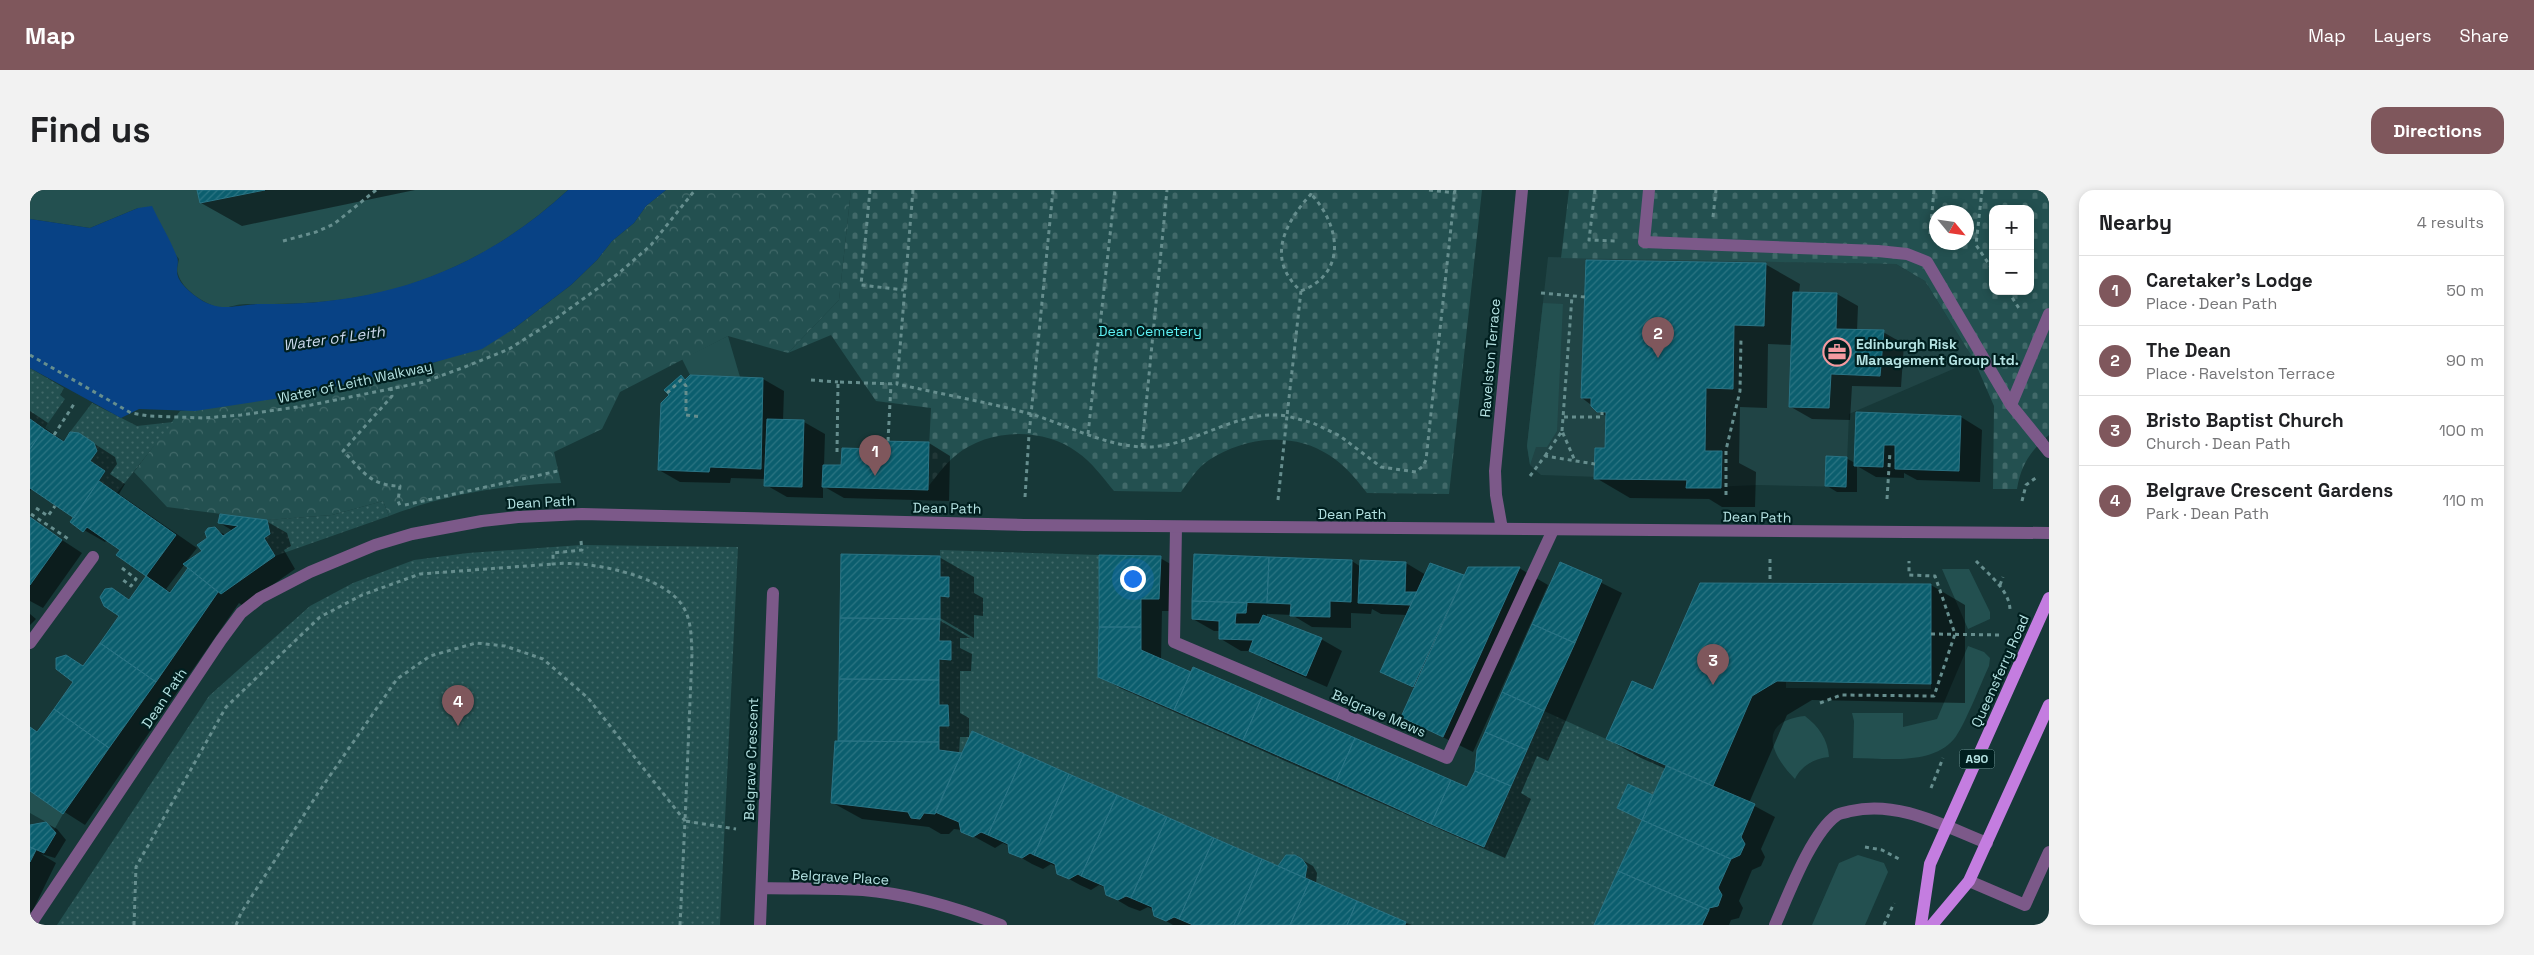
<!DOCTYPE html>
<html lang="en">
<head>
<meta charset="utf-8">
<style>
	body { margin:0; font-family:"Space Grotesk",sans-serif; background:#f2f2f2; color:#202124 }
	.controls { position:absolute; right:15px; top:15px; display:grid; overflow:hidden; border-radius:10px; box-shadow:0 2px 8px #0003 }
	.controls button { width:45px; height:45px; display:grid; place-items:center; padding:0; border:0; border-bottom:1px solid #e0e0e0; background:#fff; color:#202124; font:25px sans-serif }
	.compass { position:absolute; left:1899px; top:15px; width:45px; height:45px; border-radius:50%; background:#fff; box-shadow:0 2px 8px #0003; rotate:119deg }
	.you { position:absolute; left:1102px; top:388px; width:18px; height:18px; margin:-12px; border:4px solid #fff; border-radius:50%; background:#1a73e8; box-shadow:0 0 0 8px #1a73e833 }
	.badge { display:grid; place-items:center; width:32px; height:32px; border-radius:50%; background:#7f575c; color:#fff; font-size:16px; font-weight:700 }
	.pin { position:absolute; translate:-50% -41px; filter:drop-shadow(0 1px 2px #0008) }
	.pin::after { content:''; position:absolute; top:26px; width:18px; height:15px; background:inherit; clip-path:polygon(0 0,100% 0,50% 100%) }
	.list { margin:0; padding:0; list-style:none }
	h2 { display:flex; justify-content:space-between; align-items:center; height:65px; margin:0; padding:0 20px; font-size:21px }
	h2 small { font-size:16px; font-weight:400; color:#757577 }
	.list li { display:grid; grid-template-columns:32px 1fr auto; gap:15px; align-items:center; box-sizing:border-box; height:70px; padding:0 20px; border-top:1px solid #e0e0e0 }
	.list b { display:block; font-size:19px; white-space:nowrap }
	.list p { margin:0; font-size:16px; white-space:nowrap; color:#757577 }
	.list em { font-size:16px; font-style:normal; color:#757577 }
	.map { position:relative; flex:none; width:2019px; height:735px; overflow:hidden; border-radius:15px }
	header { display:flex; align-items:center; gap:30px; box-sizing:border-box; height:70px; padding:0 25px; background:#7f575c; color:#fff }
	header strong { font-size:24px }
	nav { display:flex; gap:28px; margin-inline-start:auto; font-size:18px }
	.intro { display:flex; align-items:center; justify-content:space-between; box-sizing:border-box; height:120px; padding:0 30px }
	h1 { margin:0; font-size:35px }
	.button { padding:12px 22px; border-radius:15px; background:#7f575c; color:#fff; font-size:18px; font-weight:700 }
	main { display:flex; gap:30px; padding:0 30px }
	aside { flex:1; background:#fff; border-radius:15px; box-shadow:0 2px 8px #0003 }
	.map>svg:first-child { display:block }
	.built { fill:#204445 }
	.grass { fill:#235050 }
	.forest { fill:url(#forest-crowns) }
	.cemetery { fill:url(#cemetery-stones); fill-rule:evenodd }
	.garden { fill:url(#garden-dots) }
	.water { fill:#084285 }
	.shadow { fill:#0007; fill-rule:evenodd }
	.building { fill:url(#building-hatch); stroke:#2a7485 }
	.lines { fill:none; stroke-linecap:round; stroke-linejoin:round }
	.path { stroke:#668e8e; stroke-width:3; stroke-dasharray:4 4; stroke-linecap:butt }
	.lane { stroke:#7c5989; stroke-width:12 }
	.street { stroke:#7c5989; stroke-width:12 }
	.primary { stroke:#c47de0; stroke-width:12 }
	.labels { text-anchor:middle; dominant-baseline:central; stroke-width:4.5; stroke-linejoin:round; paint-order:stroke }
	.shield { fill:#001f1f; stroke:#7fa8a8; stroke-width:1 }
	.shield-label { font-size:12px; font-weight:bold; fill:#b5e3e3 }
	.park-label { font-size:14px; fill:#5ff2f4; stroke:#001f1f }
	.poi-label { font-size:14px; font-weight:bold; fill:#b5e3e3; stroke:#001f1f; text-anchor:start }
	.street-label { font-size:14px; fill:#b5e3e3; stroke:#001f1f }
	.water-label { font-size:15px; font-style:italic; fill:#cbd9ed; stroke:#001f1f }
</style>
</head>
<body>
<header>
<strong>Map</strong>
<nav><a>Map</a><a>Layers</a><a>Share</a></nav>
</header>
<div class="intro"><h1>Find us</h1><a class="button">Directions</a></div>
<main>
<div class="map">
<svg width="2019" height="735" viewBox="0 0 2019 735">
	<defs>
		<pattern id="forest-crowns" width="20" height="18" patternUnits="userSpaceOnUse" patternTransform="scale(1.25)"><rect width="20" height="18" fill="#235050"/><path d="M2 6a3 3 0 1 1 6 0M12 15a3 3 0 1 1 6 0" fill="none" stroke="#416969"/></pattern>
		<pattern id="cemetery-stones" width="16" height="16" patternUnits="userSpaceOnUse" patternTransform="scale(1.25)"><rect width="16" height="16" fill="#235050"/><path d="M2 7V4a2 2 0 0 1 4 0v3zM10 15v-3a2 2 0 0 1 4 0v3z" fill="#416969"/></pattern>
		<pattern id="garden-dots" width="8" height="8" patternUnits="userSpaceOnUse" patternTransform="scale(1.25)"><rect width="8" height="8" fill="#235050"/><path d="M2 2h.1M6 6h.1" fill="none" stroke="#416969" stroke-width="1.8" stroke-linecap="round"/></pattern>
		<pattern id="building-hatch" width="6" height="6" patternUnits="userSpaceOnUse" patternTransform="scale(1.25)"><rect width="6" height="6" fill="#0b5e6e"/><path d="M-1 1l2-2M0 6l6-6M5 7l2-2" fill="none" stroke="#2c7583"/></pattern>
	</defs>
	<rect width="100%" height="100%" fill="#173838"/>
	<!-- built -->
	<path class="built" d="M1518 67 1866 74 1895 91 1944 170 1819 224 1816 297 1728 295 1656 298V290L1511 285 1500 275 1497 256Z"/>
	<!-- grass -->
	<path class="grass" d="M0 0H167L171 13 235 0H538C497 38 451 68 398 88 339 111 279 115 216 114 205 114 199 119 187 117 173 113 152 99 148 84 146 80 148 74 149 69L108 18 60 38 0 29Z
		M1513 113 1533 114 1527 241 1517 257H1506L1500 275 1497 256Z
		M698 146 710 187 660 185 652 169Z
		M1912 379H1939L1960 422V429L1938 439Z
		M1938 456 1954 462 1960 468 1959 476C1951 493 1934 537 1924 549 1901 576 1854 568 1823 568L1824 531 1822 523H1873V537L1907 529Z
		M1756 492 1901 494V499L1756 498Z
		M1775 526C1788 536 1798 549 1799 567 1785 568 1771 576 1765 589 1740 564 1727 531 1775 526Z
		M0 601 33 624 24 640 16 632 0 623Z
		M1828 665 1854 673 1858 682 1835 735H1782L1809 673Z"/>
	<!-- forest -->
	<path class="forest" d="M636 0H821L809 110 758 163 698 146 590 202 572 239 524 262 531 293C473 295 413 305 359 326L353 311 302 325 237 330 137 317 104 282 150 221 276 204 342 187 377 184 482 140 541 95 567 70 582 51 604 33 616 16Z"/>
	<!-- cemetery -->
	<path class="cemetery" d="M821 0H1452L1419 304 1337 303C1326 289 1315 275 1299 265 1263 241 1214 247 1179 270 1167 278 1159 291 1151 302L1084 301C1073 288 1062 272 1047 262 1013 237 958 238 925 266 914 275 906 287 897 298L901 218 846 211 801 145 758 163 809 110Z
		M1539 0H2019V245C2000 261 1991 275 1987 299H1963L1964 216 1944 170 1895 91 1866 74 1531 68ZM1963 19H2000V101H1963ZM1906 22H1936V52H1906Z"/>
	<!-- garden -->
	<path class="garden" d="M0 178 34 198 30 205 35 209 14 239 0 229Z
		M62 213 107 236 143 232 86 304 69 291 75 281 60 271 64 253 49 243 40 242Z
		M353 311 359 326 245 366 234 348 240 344 237 330 302 325Z
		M551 355 708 357 690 735H27L179 506 280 416 323 393 384 370 438 363Z
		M910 360 1069 365 1068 487 1454 657 1514 521 1636 576 1623 605 1587 618 1612 630 1564 735H1382L1275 688 1277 676 1267 665 1256 666 1248 676 942 541 932 563 909 560V536L919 535 918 515H909V469L921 470V452L909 451 910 406H919V387H910Z"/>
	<!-- water -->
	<path class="water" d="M538 0H636L616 16 604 33 582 51 567 70 541 95 482 140 452 159 402 173 377 184 342 187 276 204 165 221 109 219 91 228 0 178V29L60 38 108 18 122 16C130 33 140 49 147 67 149 72 147 76 147 81 147 91 157 99 164 105 190 125 203 114 232 114 351 116 450 81 538 0Z"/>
	<!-- shadow -->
	<path class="shadow" d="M168 0H385L212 36 171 13Z
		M1735 74 1770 94 1769 103 1807 104 1828 116 1827 141 1853 142 1874 154 1871 197 1822 196 1820 230 1782 229 1761 217 1762 155 1738 154 1737 218 1710 217 1709 273 1726 282 1725 317H1692L1679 309 1600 308 1566 288 1576 259 1577 227 1552 208Z
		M651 187 657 190 733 189 754 201 753 231 774 232 795 244 794 276 812 277 849 260 899 253 920 266 919 311 814 308 793 296V308L757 307 736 295V289L701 288 700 293 650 292 629 280 641 205Z
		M0 221 18 233 15 238 35 252 49 244 85 267 87 274 80 284 95 294 89 304 167 358 155 373 173 361 184 339 196 345 203 341 190 333 236 331 257 343 261 356 254 360 265 379 213 416 209 413 55 635 0 600V540L7 544 44 491 29 481 26 471 28 468 54 477 90 426 82 400 100 410 118 386 88 365 91 360 77 350 75 352 54 340 45 328 2 298 0 301ZM155 374 160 378 142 403 136 399Z
		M1827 223 1931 227 1952 240 1950 292 1887 290 1874 283V288L1846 287 1827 276V302H1807L1797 296 1816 268 1825 273Z
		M0 329 52 363 13 418 0 411Z
		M812 365 909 367 944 387V403L953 408V426L944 425V448L905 425 904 427 940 448H930V458L942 464 941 481H930V523L939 528V547H930L929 564 1255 680 1265 666 1283 676 1287 683 1286 694 1379 735H1143L1126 725 1124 720 1118 717 1110 721 1099 717 1077 704 1076 698 1069 695 1061 700 1050 695 1028 683 1027 677 1021 674 1013 679 1002 674 981 662 979 656 973 653 965 658 932 640 924 639 919 644H911L899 637 832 629 803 613 809 552Z
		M1165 366 1322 371 1331 377 1376 373 1396 385 1435 387 1489 378 1518 395 1443 562 1372 527 1385 499 1352 482 1377 425 1351 424 1342 419 1341 424 1321 423V438L1282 437 1262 425 1237 424V428L1291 449 1312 461 1297 497 1242 473 1221 461H1211L1191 449V441H1184L1163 429Z
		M1130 368 1151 380 1150 421H1132L1131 470 1438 599 1531 373 1592 403 1518 571 1507 566 1491 603 1501 609 1475 668 1090 498 1069 486Z
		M1901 395 1935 415V513L1782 510 1757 525 1719 613 1745 627 1731 659 1735 667 1731 676 1722 680 1709 711 1713 718 1709 728 1701 730 1699 735H1566L1613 630 1600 624 1599 596 1623 607 1636 579 1611 568 1577 549 1624 502Z
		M0 424 6 429 0 435Z
		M16 633 27 639 36 650 25 668 11 664 26 673 0 726V636Z"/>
	<!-- building -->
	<path class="building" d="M167 0H235L170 13Z
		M1556 70 1736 73 1734 136 1704 135 1703 199 1676 198 1675 261H1692L1691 298H1656L1657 290 1564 289 1565 258H1575L1576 222H1567L1561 216V208H1551Z
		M1763 102 1807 103 1806 139 1854 140 1850 186 1801 184 1799 218 1759 217Z
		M651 185 655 190 660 185 733 188 731 279 680 277 679 282 628 280 631 213 639 205 634 200Z
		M1826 222 1931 226 1929 281 1865 279V255H1854L1853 277 1824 276Z
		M0 229 14 239 0 259Z
		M737 229 774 230 772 297 734 296Z
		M14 239 34 252 40 242 49 243 64 253 67 261 60 271 75 281 44 328 0 298V259Z
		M848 251 899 252 898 300 792 297 793 275H811L812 258 848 259Z
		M1796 266 1817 267 1816 297 1795 296Z
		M69 291 146 345 116 386 86 365 90 360 57 337 53 342 40 332Z
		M190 324 237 330 240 344 234 348 245 366 191 404 153 374 172 361 167 355 177 348 175 342 178 338 185 337 193 346 208 336 188 333Z
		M0 327 32 350 0 395Z
		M811 364 910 366V387H919V407L910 406V429L810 428Z
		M1164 364 1239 367 1237 413 1162 411Z
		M1069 365 1131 366 1129 409H1111V437H1069Z
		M1239 367 1322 370 1321 412 1300 411V427L1260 426 1261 414 1237 413Z
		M1330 370 1376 372 1375 402H1387L1380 415 1328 413Z
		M1530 372 1572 390 1545 453 1502 434Z
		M1400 373 1434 385 1383 497 1350 482Z
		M1438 377H1490L1413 547 1371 527Z
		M158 378 188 402 126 492 70 453 89 426 74 416 70 407 75 399 82 398 99 410 116 386 140 403Z
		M1670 393 1901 394V494L1747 491 1722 506 1683 596 1576 549 1602 491 1623 500Z
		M1162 411 1217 413 1216 423H1206L1205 434H1229L1233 425 1292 448 1276 486 1219 461 1223 450 1189 449V431L1162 429Z
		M810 428 910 429 909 451H921V470L909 469V490L809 489Z
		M1502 434 1545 453 1514 521 1472 502Z
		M1069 437H1111V460L1161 482 1144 520 1068 487Z
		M70 453 126 492 79 558 24 519 43 492 26 479V468L36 465 53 476Z
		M1163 477 1232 507 1213 550 1144 520Z
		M809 489 909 490V515H918L919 536H909V552L808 551Z
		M1472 502 1514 521 1497 560 1455 542Z
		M1232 507 1325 548 1306 591 1213 550Z
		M24 519 79 558 33 624 0 601V537L7 542Z
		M942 541 994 564 958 645 951 642 943 647 931 642 929 632 905 622Z
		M1455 542 1497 560 1481 596 1445 581 1447 560Z
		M1325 548 1421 590 1401 634 1306 591Z
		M805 551 909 552V560L932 563 905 624 894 623 890 629 881 628 878 622 801 613Z
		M994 564 1039 584 1004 665 1000 663 992 668 979 663 978 654 958 645Z
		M1636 576 1725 614 1711 647 1715 654 1710 665 1701 669 1612 630Z
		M1445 581 1481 596 1454 657 1401 634 1421 590 1437 597Z
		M1039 584 1087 605 1051 686 1048 684 1039 689 1027 684 1025 674 1004 665Z
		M1598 594 1623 605 1612 630 1587 618Z
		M1087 605 1137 627 1101 708 1096 706 1088 710 1076 705 1074 696 1051 686Z
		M1137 627 1184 648 1149 729 1144 727 1136 731 1124 726 1122 717 1101 708Z
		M1612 630 1701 669 1688 698 1692 705 1688 716 1679 718V720L1588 681Z
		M16 632 26 643 14 663 0 657V635Z
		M1184 648 1232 669 1204 735H1163L1149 729Z
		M0 657 6 660 0 672Z
		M1256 665H1265L1272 669 1277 676 1275 688 1248 676Z
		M1232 669 1280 690 1260 735H1204Z
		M1588 681 1679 720 1672 735H1564Z
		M1280 690 1327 711 1317 735H1260Z
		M1327 711 1376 732 1375 735H1317Z"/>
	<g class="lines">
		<!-- path -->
		<path class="path" d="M840 0 831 95 874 100
			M883 0 867 194C911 204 957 212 1001 224 1037 235 1075 256 1114 257 1164 258 1207 218 1257 226L1271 101C1235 69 1255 33 1281 4L1282 0
			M1399 0 1425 3
			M1565 0 1559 50 1585 51
			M1952 0 1946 55 1963 80
			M1683 27 1686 0
			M1900 44 1904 0
			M253 51 286 42 304 34 346 0
			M1271 101C1318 83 1310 35 1281 4
			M1978 101 1990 120
			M1511 103 1555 107
			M0 165 101 223 119 226 174 228 211 225 281 215 394 192 432 178 479 159 517 135 589 83 621 55 665 0
			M781 190 808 192
			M361 197 362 206 313 261C333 281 340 296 370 296L368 311 371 318
			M637 203 651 190 656 196V225L672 227
			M1534 227H1572V222
			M1532 241 1542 106
			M1058 244 1085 0
			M24 245 44 214
			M858 251 861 194
			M1112 257 1137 0
			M807 262 808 192 867 194
			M1515 266 1532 241 1545 271
			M1500 286 1515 266 1565 274
			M1696 305V260L1710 201 1711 148
			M995 307 999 245 1023 0
			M1857 309 1860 262
			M1248 310 1257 226 1283 233 1310 246 1351 277 1386 282 1393 276 1396 270 1425 0
			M1992 311 1996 295 2007 287
			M375 315 528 281
			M6 318 18 326 25 316
			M1 324 40 350
			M551 351 552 360 523 363V374C557 370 633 385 652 415 662 430 661 447 662 464L655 631 706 639
			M1740 369V393
			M1946 371C1959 385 1981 401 1980 422
			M92 378 106 389 101 396 93 390
			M1970 395 1973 387
			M1901 444 1972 445
			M1790 513 1811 505 1904 506 1925 444 1905 386 1879 385V371
			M1901 598 1913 568
			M1835 657 1852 660 1871 670
			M104 735 106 677 196 517 290 427 332 405 390 384 523 374
			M206 735 211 723 290 600 367 489 400 466 446 453 475 456 513 469 558 508 655 631 650 735
			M1854 735 1864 713"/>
		<!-- lane -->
		<path class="lane" d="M2011 252 2019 262
			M1146 337 1144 452 1417 568 1523 340
			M0 453 63 367
			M1939 691 1995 715 2019 662"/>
		<!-- street -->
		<path class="street" d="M1619 0 1614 52 1848 61 1877 64 1897 72 1981 215 2011 252
			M1981 215 2019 124
			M1472 339 1466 305 1465 281 1492 0
			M733 698C766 699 800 698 833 700 881 704 927 718 971 735
			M0 735 191 450 211 423 230 408 280 382 345 355 382 344 452 331 488 327 552 324 994 335 2019 343
			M730 735 743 403
			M1745 735C1758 706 1781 643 1807 625 1810 623 1817 622 1821 621 1868 610 1914 636 1957 653"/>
		<!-- primary -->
		<path class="primary" d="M1891 735 1900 674 2019 408
			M1902 735 1939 691 2019 515"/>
	</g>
	<!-- icons -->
	<defs>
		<g id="office-ring" transform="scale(1.4375)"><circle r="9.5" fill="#001f1f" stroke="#f49aa0" stroke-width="1.5"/><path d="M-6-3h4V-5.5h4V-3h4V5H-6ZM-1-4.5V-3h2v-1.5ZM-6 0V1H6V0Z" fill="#f49aa0"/></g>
	</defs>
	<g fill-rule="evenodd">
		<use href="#office-ring" x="1807" y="162"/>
	</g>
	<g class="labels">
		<!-- shield labels -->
		<rect class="shield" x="1929.5" y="559.5" width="35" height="19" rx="4"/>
		<g class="shield-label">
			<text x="1947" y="569">A90</text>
		</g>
		<!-- park labels -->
		<g class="park-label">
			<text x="1120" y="141">Dean Cemetery</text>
		</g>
		<!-- poi labels -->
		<g class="poi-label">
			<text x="1826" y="154">Edinburgh Risk<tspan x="1826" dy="16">Management Group Ltd.</tspan></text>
		</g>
		<!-- street labels -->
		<g class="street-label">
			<text transform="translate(1460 168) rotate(-85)">Ravelston Terrace</text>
			<text transform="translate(325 192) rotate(-12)">Water of Leith Walkway</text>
			<text transform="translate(511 312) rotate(-3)">Dean Path</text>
			<text transform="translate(917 318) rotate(1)">Dean Path</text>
			<text x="1322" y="324">Dean Path</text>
			<text transform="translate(1727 327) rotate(1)">Dean Path</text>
			<text transform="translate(1970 481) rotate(-66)">Queensferry Road</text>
			<text transform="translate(134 508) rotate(-56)">Dean Path</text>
			<text transform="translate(1349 523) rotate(23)">Belgrave Mews</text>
			<text transform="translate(721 569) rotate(-88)">Belgrave Crescent</text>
			<text transform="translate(810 687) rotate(3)">Belgrave Place</text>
		</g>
		<!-- water labels -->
		<g class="water-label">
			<text transform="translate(304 148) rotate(-8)">Water of Leith</text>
		</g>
	</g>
</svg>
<div class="controls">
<button>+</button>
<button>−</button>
</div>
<svg class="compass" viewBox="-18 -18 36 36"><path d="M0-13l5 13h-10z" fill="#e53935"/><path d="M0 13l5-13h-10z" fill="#757577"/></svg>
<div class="you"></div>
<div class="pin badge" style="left:845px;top:286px">1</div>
<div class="pin badge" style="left:1628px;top:168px">2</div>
<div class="pin badge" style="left:1683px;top:495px">3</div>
<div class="pin badge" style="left:428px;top:536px">4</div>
</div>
<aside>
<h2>Nearby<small>4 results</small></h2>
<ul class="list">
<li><span class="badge">1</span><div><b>Caretaker's Lodge</b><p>Place · Dean Path</p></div><em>50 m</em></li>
<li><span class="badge">2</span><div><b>The Dean</b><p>Place · Ravelston Terrace</p></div><em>90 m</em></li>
<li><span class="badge">3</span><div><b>Bristo Baptist Church</b><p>Church · Dean Path</p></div><em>100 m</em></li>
<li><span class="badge">4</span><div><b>Belgrave Crescent Gardens</b><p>Park · Dean Path</p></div><em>110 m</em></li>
</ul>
</aside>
</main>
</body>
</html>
